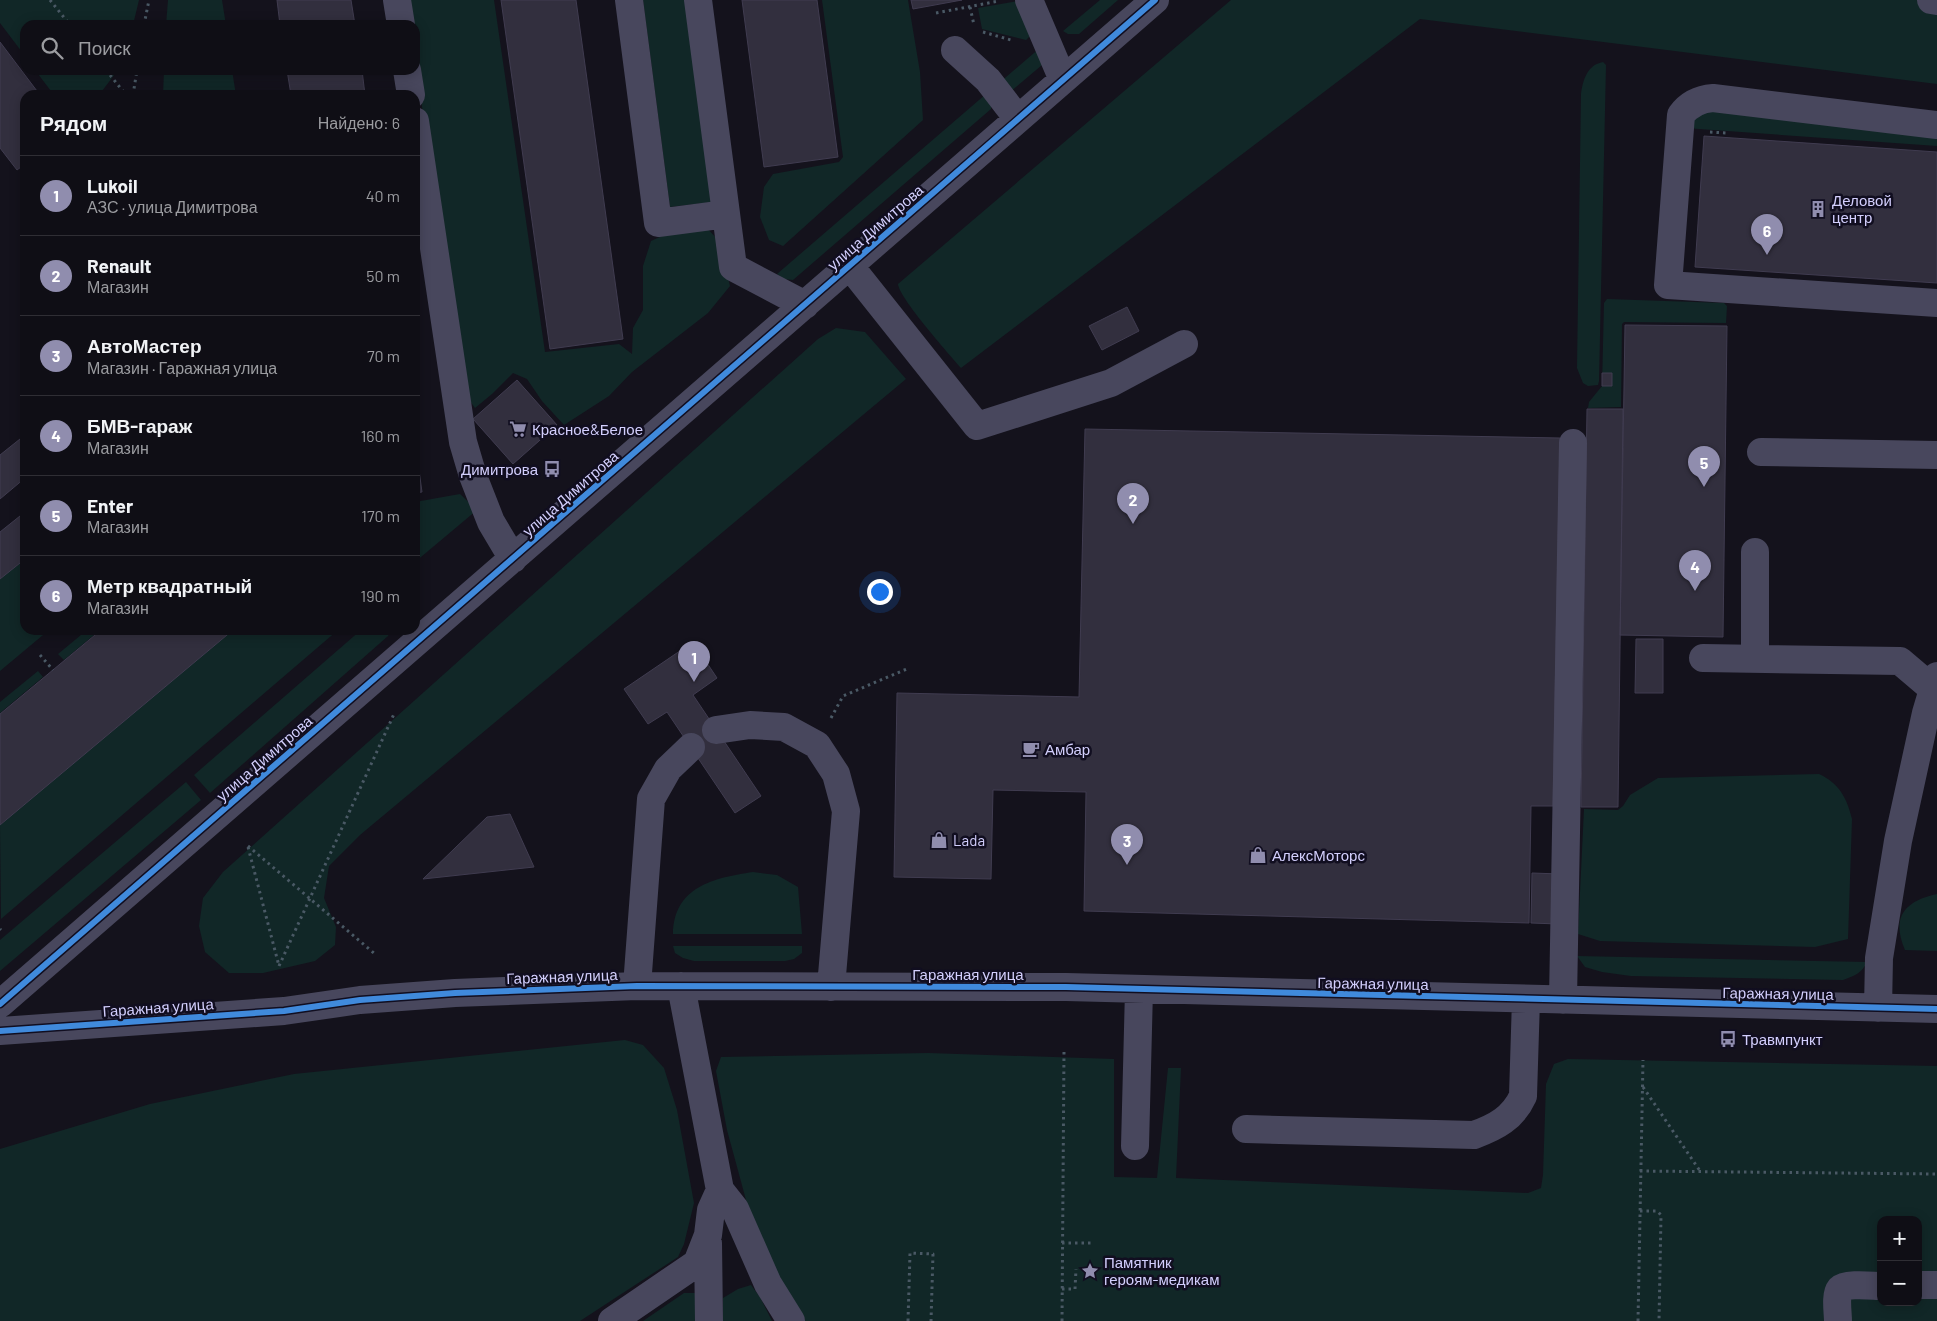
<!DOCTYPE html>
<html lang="ru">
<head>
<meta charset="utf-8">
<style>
	body { margin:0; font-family:Barlow,sans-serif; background:#1d1c22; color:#f1f3f6 }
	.controls { position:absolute; right:15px; bottom:15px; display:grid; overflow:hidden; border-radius:10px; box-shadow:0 2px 12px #0003 }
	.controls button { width:45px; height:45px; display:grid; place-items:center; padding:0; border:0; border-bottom:1px solid #2f2e34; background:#0f0e15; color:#f1f3f6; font:25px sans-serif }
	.you { position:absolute; left:879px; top:591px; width:18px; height:18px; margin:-12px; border:4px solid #fff; border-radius:50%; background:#1a73e8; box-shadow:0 0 0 8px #1a73e833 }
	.badge { display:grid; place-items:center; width:32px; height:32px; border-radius:50%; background:#908dae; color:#fff; font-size:16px; font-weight:700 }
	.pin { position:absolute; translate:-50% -41px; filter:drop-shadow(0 1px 2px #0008) }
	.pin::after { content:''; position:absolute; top:26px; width:18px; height:15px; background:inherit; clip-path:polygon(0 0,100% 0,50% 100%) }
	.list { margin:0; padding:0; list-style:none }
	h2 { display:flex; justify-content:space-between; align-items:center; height:65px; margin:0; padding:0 20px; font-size:21px }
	h2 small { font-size:16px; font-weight:400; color:#9b9ca0 }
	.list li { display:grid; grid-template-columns:32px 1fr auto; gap:15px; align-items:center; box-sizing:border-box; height:80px; padding:0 20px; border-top:1px solid #2f2e34 }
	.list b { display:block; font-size:19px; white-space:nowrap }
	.list p { margin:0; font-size:16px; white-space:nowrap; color:#9b9ca0 }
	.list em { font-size:16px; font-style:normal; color:#9b9ca0 }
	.icon { flex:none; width:28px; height:28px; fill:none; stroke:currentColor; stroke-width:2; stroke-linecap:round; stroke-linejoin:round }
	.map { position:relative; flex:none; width:1937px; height:1321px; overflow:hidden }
	.search { position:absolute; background:#0f0e15; box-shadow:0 2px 12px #0003; left:20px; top:20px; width:400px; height:55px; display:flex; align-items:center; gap:12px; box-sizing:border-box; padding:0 18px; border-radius:15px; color:#9b9ca0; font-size:19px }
	.panel { position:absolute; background:#0f0e15; box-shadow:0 2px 12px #0003; left:20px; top:90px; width:400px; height:545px; border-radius:15px }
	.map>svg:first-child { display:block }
	.green { fill:#112727; fill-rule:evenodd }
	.building { fill:#322f3e; stroke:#403c50 }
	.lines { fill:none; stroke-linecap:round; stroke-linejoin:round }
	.path { stroke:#4a5965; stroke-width:3; stroke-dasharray:2.5 4; stroke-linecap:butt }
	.minor { stroke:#48475d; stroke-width:28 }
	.cycleway-casing { stroke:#110e20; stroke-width:9 }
	.cycleway { stroke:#408adc; stroke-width:6 }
	.labels { text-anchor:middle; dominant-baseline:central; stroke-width:5; stroke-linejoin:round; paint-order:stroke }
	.poi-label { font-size:15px; fill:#d3cffd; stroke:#110e20; text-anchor:start }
	.street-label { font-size:15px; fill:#d3cffd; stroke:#110e20 }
</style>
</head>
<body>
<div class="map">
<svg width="1937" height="1321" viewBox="0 0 1937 1321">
	<rect width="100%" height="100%" fill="#14121c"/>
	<!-- green -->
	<path class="green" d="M0 0H139L133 25H25V56L0 23Z
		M168 0H222L226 25H166Z
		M406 0H494L545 352 619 344 632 354 633 328 643 310V266L651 241 673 231 706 227 719 241 730 286 708 313 632 372 609 396 564 425 542 401 527 379 513 373 492 394 475 408 464 393 415 59V25H410Z
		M643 0H686L712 202 670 207Z
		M822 0H908L920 72 923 120 783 246 769 240 760 217 764 187 773 174 839 162 843 157Z
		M1100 0H1118L1079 34H1068L1063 31Z
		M1231 0H1937V84L1420 19 961 368C949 354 899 298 898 284Z
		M1018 1 1031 35 1026 40 982 29 978 8Z
		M1041 47 1042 65 1009 93 999 83Z
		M1603 62 1606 65 1599 381 1598 385 1588 386 1583 383 1577 368 1581 94C1583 80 1587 65 1603 62Z
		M35 70H118L99 95H54Z
		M164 70H232L236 95H163Z
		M986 94 991 106V109L793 280 784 279 777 274Z
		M1692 110 1937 128V146L1685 128Z
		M1607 299 1724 303 1727 306 1726 323 1624 322 1622 324 1621 407 1588 408 1589 402 1602 386 1604 303Z
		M836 328 865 332 906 379 360 835 329 866 324 898 336 927 335 945 315 961 263 973H229L205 952 199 926 203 898 223 872 818 339Z
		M460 494 477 510 415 562V502Z
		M25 559V630H49L0 671V579Z
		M87 630H100L64 660 58 654Z
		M233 630H338L1 919 0 825Z
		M361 630H391L388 636 210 793 194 775Z
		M38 671 43 677 0 713V702Z
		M1819 774C1839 783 1847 798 1852 819L1848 939 1815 947 1600 941 1578 934 1584 809 1618 810 1623 806 1630 795 1658 778Z
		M186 782 201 800 0 971V940Z
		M753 872 777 875 798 887 802 934H673C674 887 713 878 753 872Z
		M1937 894V951L1905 950C1891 918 1904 901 1937 894Z
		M673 946H802V953L794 959 785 961H694L683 958 675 953Z
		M1577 956 1867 962C1862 973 1854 976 1843 980L1631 976 1602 972 1585 967Z
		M625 1040 643 1045 664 1068 677 1110 694 1203 684 1244 678 1257 580 1321H0V1149L150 1104 294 1074Z
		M928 1053 1114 1059V1177L1157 1178 1168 1068H1181L1176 1178 1528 1193 1541 1188 1543 1175 1546 1084 1554 1064 1568 1059 1937 1066V1321H805L787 1303 749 1211 727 1130 716 1071 721 1057ZM1881 1220H1918V1302H1881Z
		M751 1285 760 1297 772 1321H723V1298L738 1289Z
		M684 1293H695L699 1301V1321H643Z"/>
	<!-- building -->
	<path class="building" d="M277 0H351L355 25H280Z
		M501 0H576L623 339 550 349Z
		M742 0H817L838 157 764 167Z
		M911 0H962L913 9Z
		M0 42 40 95H25V164L17 170 0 148Z
		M287 70H362L365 95H291Z
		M1704 136 1937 152V283L1695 267Z
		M1127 307 1139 331 1102 350 1089 326Z
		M1625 325 1727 326 1723 637 1620 635Z
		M1602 373H1612V386H1602Z
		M517 380 557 425 513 464 473 419Z
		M1587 409H1623L1618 807H1581Z
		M1085 429 1560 438 1553 806H1531L1529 923 1084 911 1086 792 993 790 991 879 894 877 897 693 1079 697Z
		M25 435V478L0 499V455Z
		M415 441 422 492 415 493Z
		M25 512V559L0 579V532Z
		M101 630H233L0 825V714Z
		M1636 639H1663V693H1635Z
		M693 642 717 678 693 695 761 796 735 813 667 712 648 724 624 689Z
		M510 814 534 867 423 879 487 817Z
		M1532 873 1560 874 1558 924 1531 923Z"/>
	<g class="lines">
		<!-- path -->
		<path class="path" d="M50 0 70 25
			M970 7 974 25
			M936 13 999 1
			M144 25 149 0
			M983 32 1011 40
			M106 70 126 95
			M133 95 137 70
			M1710 132 1727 133
			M40 655 53 670
			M831 718 843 696 909 668
			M248 846 375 954
			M248 847 279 966
			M0 929 1 930
			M279 966 394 714
			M1643 1087 1700 1171
			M1640 1171 1937 1174
			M1640 1211H1657L1661 1215 1659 1321
			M1062 1243H1092
			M1062 1289H1075L1076 1269
			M908 1321 910 1253 933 1254 931 1321
			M1062 1321 1064 1051
			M1638 1321 1643 1060"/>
		<!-- minor -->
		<path class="minor" d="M397 0 401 25
			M629 0 658 223 726 214
			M698 0 733 267 805 305
			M1029 0 1063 80
			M1931 0 1937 1
			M955 50 988 80 1018 119
			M407 70 411 95
			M415 121 463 442 473 476 491 522 513 559
			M1937 125 1713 98C1700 99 1689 104 1681 115L1668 285 1937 303
			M849 265 977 426 1111 383 1184 344
			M1761 452 1937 455
			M1703 658 1900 661 1933 689
			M1755 658V552
			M716 730 750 725 784 727 817 745 836 774 846 811 831 987
			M637 986 651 799 668 769 691 747
			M681 986 720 1190 735 1209 768 1284 791 1321
			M1563 1000 1573 443
			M0 1004 1155 0
			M1878 1008 1879 958 1898 841 1926 713 1937 676
			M0 1031 284 1011 360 1000 455 993 637 986 1066 987 1937 1009
			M1246 1129 1474 1135C1496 1127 1513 1118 1523 1096L1526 999
			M1135 1146 1139 990
			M708 1243 709 1321
			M1918 1285H1937
			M612 1321 697 1263 708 1235 711 1210 720 1190
			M1838 1321C1838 1313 1835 1295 1840 1289 1846 1283 1873 1286 1881 1286"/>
		<!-- cycleway casing -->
		<g class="cycleway-casing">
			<path id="cycleway" d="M0 1004 1155 0
				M0 1031 284 1011 360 1000 455 993 637 986 1066 987 1937 1009"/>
		</g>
		<!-- cycleway -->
		<use href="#cycleway" class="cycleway"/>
	</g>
	<!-- icons -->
	<defs>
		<g id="building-bare" transform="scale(1.35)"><path d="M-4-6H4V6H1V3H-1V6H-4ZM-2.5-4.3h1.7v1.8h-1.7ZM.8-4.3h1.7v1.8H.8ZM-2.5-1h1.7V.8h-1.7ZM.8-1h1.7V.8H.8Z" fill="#908dae" stroke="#110e20" stroke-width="2.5" paint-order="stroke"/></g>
		<g id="supermarket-bare" transform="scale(1.35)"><path d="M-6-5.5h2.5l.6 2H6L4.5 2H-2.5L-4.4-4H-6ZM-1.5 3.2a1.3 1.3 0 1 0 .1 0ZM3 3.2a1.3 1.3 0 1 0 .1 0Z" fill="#908dae" stroke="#110e20" stroke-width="2.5" paint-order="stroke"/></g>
		<g id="bus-bare" transform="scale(1.35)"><path d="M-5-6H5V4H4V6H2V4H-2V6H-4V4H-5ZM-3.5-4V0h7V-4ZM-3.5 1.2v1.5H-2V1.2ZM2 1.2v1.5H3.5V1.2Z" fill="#908dae" stroke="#110e20" stroke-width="2.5" paint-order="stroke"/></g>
		<g id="cafe-bare" transform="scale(1.35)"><path d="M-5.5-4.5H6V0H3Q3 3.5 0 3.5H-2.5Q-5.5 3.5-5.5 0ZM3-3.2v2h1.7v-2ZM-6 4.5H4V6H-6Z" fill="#908dae" stroke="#110e20" stroke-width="2.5" paint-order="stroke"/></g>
		<g id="shop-bare" transform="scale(1.35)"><path d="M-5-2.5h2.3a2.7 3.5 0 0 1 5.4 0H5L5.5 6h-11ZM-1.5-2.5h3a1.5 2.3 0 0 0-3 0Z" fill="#908dae" stroke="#110e20" stroke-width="2.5" paint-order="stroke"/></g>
		<g id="sight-bare" transform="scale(1.35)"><path d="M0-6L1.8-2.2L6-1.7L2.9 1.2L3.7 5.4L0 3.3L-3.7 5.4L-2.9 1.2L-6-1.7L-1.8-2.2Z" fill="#908dae" stroke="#110e20" stroke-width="2.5" paint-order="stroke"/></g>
	</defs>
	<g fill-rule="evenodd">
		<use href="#building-bare" x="1818" y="209"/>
		<use href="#supermarket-bare" x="518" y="429"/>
		<use href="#bus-bare" x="552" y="469"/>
		<use href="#cafe-bare" x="1031" y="749"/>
		<use href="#shop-bare" x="939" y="840"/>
		<use href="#shop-bare" x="1258" y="855"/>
		<use href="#bus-bare" x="1728" y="1039"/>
		<use href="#sight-bare" x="1090" y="1271"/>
	</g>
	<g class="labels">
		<!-- poi labels -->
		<g class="poi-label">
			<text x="1832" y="200">Деловой<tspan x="1832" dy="17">центр</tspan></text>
			<text x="532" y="429">Красное&amp;Белое</text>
			<text x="538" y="469" text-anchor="end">Димитрова</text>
			<text x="1045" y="749">Амбар</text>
			<text x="953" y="840">Lada</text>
			<text x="1272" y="855">АлексМоторс</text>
			<text x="1742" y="1039">Травмпункт</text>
			<text x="1104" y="1262">Памятник<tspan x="1104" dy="17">героям-медикам</tspan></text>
		</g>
		<!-- street labels -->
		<g class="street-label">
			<text transform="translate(875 227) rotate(-41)">улица Димитрова</text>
			<text transform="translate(570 493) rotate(-41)">улица Димитрова</text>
			<text transform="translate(264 758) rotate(-41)">улица Димитрова</text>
			<text x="968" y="974">Гаражная улица</text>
			<text transform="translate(562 976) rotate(-2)">Гаражная улица</text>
			<text transform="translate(1373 983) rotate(1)">Гаражная улица</text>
			<text transform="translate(1778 993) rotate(1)">Гаражная улица</text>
			<text transform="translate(158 1007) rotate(-4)">Гаражная улица</text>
		</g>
	</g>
</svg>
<div class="controls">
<button>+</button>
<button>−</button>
</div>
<div class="you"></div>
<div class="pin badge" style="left:694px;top:682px">1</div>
<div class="pin badge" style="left:1133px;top:524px">2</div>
<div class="pin badge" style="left:1127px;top:865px">3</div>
<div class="pin badge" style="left:1695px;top:591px">4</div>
<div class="pin badge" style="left:1704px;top:487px">5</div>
<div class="pin badge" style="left:1767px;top:255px">6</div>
<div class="search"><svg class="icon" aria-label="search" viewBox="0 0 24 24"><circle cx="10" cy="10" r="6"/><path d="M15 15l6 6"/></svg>Поиск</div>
<section class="panel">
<h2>Рядом<small>Найдено: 6</small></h2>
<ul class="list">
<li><span class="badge">1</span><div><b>Lukoil</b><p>АЗС · улица Димитрова</p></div><em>40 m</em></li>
<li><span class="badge">2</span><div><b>Renault</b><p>Магазин</p></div><em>50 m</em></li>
<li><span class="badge">3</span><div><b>АвтоМастер</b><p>Магазин · Гаражная улица</p></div><em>70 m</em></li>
<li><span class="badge">4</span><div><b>БМВ-гараж</b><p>Магазин</p></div><em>160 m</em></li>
<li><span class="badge">5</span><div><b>Enter</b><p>Магазин</p></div><em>170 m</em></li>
<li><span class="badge">6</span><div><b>Метр квадратный</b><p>Магазин</p></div><em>190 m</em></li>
</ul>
</section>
</div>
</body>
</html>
